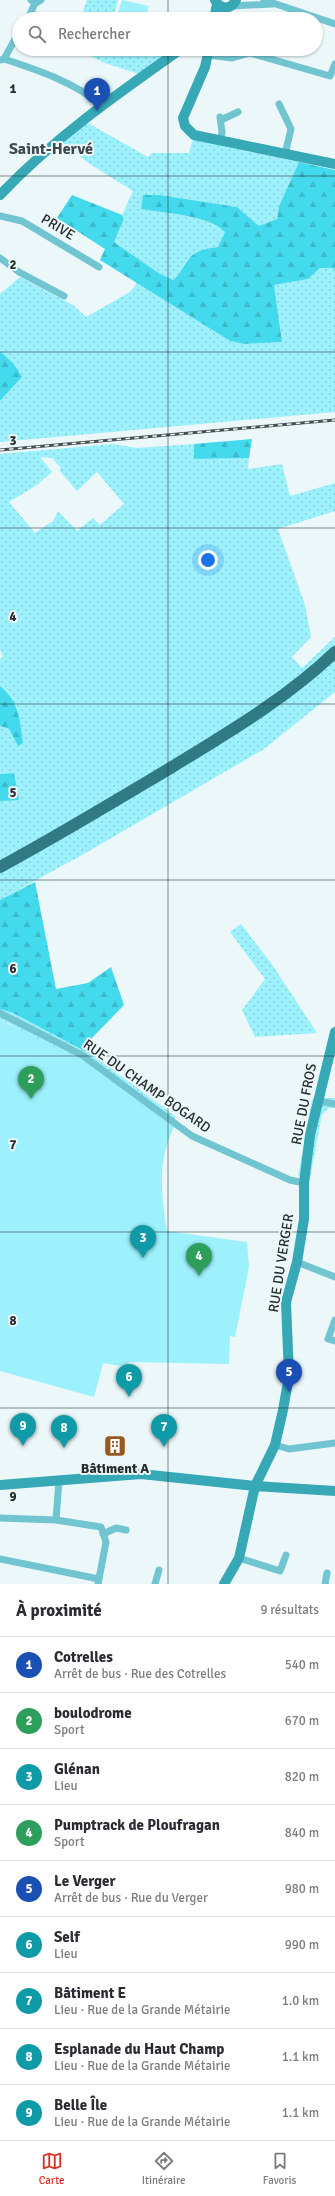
<!DOCTYPE html>
<html lang="fr">
<head>
<meta charset="utf-8">
<style>
	body { margin:0; font-family:Signika,sans-serif; background:#f2f2f3; color:#2b2b33 }
	.you { position:absolute; left:208px; top:560px; width:14px; height:14px; margin:-10px; border:3px solid #fff; border-radius:50%; background:#1a73e8; box-shadow:0 0 0 6px #1a73e833 }
	.badge { display:grid; place-items:center; width:26px; height:26px; border-radius:50%; background:#d93025; color:#fff; font-size:13px; font-weight:700 }
	.pin { position:absolute; translate:-50% -33px; filter:drop-shadow(0 1px 2px #0008) }
	.pin::after { content:''; position:absolute; top:21px; width:14px; height:12px; background:inherit; clip-path:polygon(0 0,100% 0,50% 100%) }
	.list { margin:0; padding:0; list-style:none }
	h2 { display:flex; justify-content:space-between; align-items:center; height:52px; margin:0; padding:0 16px; font-size:17px }
	h2 small { font-size:13px; font-weight:400; color:#7c7c81 }
	.list li { display:grid; grid-template-columns:26px 1fr auto; gap:12px; align-items:center; box-sizing:border-box; height:56px; padding:0 16px; border-top:1px solid #e1e1e2 }
	.list b { display:block; font-size:15px; white-space:nowrap }
	.list p { margin:0; font-size:13px; white-space:nowrap; color:#7c7c81 }
	.list em { font-size:13px; font-style:normal; color:#7c7c81 }
	.icon { flex:none; width:22px; height:22px; fill:none; stroke:currentColor; stroke-width:2; stroke-linecap:round; stroke-linejoin:round }
	.map { position:relative; flex:none; width:335px; height:1584px; overflow:hidden }
	.search { position:absolute; background:#fff; box-shadow:0 1px 3px #0004; left:12px; right:12px; top:12px; height:44px; display:flex; align-items:center; gap:10px; box-sizing:border-box; padding:0 14px; border-radius:22px; color:#7c7c81; font-size:15px }
	.sheet { height:556px; background:#fff }
	nav { display:flex; justify-content:space-around; align-items:center; box-sizing:border-box; height:56px; border-top:1px solid #e1e1e2; background:#fff; font-size:11px; color:#7c7c81 }
	nav a { display:grid; justify-items:center; gap:2px }
	nav .on { color:#d93025 }
	.map>svg:first-child { display:block }
	.grass { fill:url(#grass-dots); fill-rule:evenodd }
	.forest { fill:url(#forest-firs) }
	.park { fill:#9cf1fd }
	.lines { fill:none; stroke-linecap:round; stroke-linejoin:round }
	.street { stroke:#71c5d0; stroke-width:7 }
	.secondary { stroke:#36a8b6; stroke-width:10 }
	.highway { stroke:#2f7a83; stroke-width:12 }
	.rail-casing { stroke:#484d4e; stroke-width:3 }
	.rail { stroke:#ebf7f9; stroke-width:1.5; stroke-dasharray:4.5; stroke-linecap:butt }
	.grid { fill:none; stroke:#272b2b; stroke-width:1; stroke-opacity:0.55 }
	.labels { text-anchor:middle; dominant-baseline:central; stroke-width:4; stroke-linejoin:round; paint-order:stroke }
	.street-label { font-size:14px; fill:#272b2b; stroke:#ebf7f9 }
	.poi-label { font-size:14px; font-weight:bold; fill:#272b2b; stroke:#ebf7f9 }
	.quarter-label { font-size:16px; font-weight:bold; fill:#40494b; stroke:#ebf7f9 }
	.grid-label { font-size:13px; text-anchor:middle; font-weight:bold; fill:#272b2b; stroke:#ebf7f9; stroke-width:4; stroke-linejoin:round; paint-order:stroke }
</style>
</head>
<body>
<div class="map">
<svg width="335" height="1584" viewBox="0 0 335 1584">
	<defs>
		<pattern id="grass-dots" width="8" height="8" patternUnits="userSpaceOnUse"><rect width="8" height="8" fill="#9cf1fd"/><path d="M2 2h.1M6 6h.1" fill="none" stroke="#86cfd9" stroke-width="1.8" stroke-linecap="round"/></pattern>
		<pattern id="forest-firs" width="22" height="20" patternUnits="userSpaceOnUse"><rect width="22" height="20" fill="#43daed"/><path d="M5 1l3.5 6h-7zM16 11l3.5 6h-7z" fill="#3bbbcb"/></pattern>
	</defs>
	<rect width="100%" height="100%" fill="#ebf7f9"/>
	<!-- grass -->
	<path class="grass" d="M87 0H118L113 19H80Z
		M80 49H173L139 74 105 63 80 51Z
		M86 122 148 157 152 153H189L193 139 299 162 279 206 277 219 259 226 237 207 161 195H143L141 209C164 213 208 215 225 232L218 247C187 251 191 258 174 280L160 274 114 242 124 219 122 215 133 191 90 164 63 143Z
		M320 268H333L335 270V412L0 442V401L22 377 14 364 0 351V294L20 277 73 305 86 317 130 292 137 283 230 341 244 344 282 342 274 285 308 279Z
		M113 444 137 448 194 444V459L249 458 248 469 282 464 290 496 335 483V511L278 529 305 605 311 637 292 657 302 668 335 637V692L264 749 82 855 0 900V801L18 799 14 773 0 774V726L9 729 18 746 7 692 0 686V659L3 657 0 649V454ZM40 457 52 458 61 468 59 470 77 491 97 472 124 504 100 525 93 518 77 531 58 511 53 521 35 533 9 502 37 485 52 472Z
		M241 924 271 963 317 1033 255 1037 242 1010 265 979 230 932Z
		M0 1009 13 1013 94 1056 175 1116 174 1127 10 1024 0 1020Z
		M326 1098H335V1108H329L322 1114 310 1179 298 1176 312 1099Z"/>
	<!-- forest -->
	<path class="forest" d="M299 162 335 170V270L333 268H320L308 279 274 285 282 342 244 344 230 341 100 260 105 249 57 218 72 195 122 215 124 219 114 242 160 274 174 280C192 258 186 251 218 247L225 232C209 215 164 213 141 209L143 195H160L237 207 259 226 277 219 279 206Z
		M0 351 14 364 22 377 0 401Z
		M252 439 249 458 194 459V444Z
		M0 686C19 701 20 721 23 743L18 746 9 729 0 726Z
		M14 773 19 800 0 801V774Z
		M35 882 56 989 88 983 111 967 124 1005 92 1038 94 1056 13 1013 0 1009V900Z"/>
	<!-- park -->
	<path class="park" d="M122 0 149 6 144 19H116Z
		M0 1020 80 1059 174 1127C157 1162 161 1193 167 1231L247 1242 249 1267 235 1337 230 1336 229 1364 130 1362 122 1366 103 1363 94 1397 0 1371Z"/>
	<g class="lines">
		<!-- street -->
		<path class="street" d="M31 0 36 3 41 0
			M264 0 335 24
			M231 6 273 4
			M28 19 35 3
			M208 55 232 58 250 53 330 76 335 64
			M4 59 19 32
			M0 60 4 59C38 70 73 82 102 105
			M279 104 291 129 285 154
			M221 120 238 112
			M220 140 222 133 220 117
			M0 216 22 221 99 267
			M0 258 19 272 64 296
			M0 1013 82 1055 192 1136 290 1180 304 1183
			M318 1101 335 1104
			M297 1262 335 1277
			M335 1320 328 1339 335 1341
			M275 1445 289 1449 335 1443
			M0 1518 56 1520 101 1527 106 1542 98 1584
			M56 1520 59 1480
			M103 1534 116 1528 126 1530
			M239 1558 280 1571 286 1555
			M0 1559 99 1579
			M155 1584 159 1570
			M325 1584 327 1573"/>
		<!-- secondary -->
		<path class="secondary" d="M215 0C220 10 231 10 236 0
			M214 19 217 4
			M209 49 205 67 183 118 185 126 194 135 335 164
			M0 195C54 138 117 94 181 49
			M0 1485 141 1474 255 1486 335 1491
			M224 1584 239 1558 255 1486 275 1445 283 1410 289 1376 286 1302 297 1262 304 1219V1183L310 1135 335 1032"/>
		<!-- highway -->
		<path class="highway" d="M0 867C59 835 115 801 172 767 229 732 287 698 335 652"/>
		<!-- rail casing -->
		<g class="rail-casing">
			<path id="rail" d="M0 450 335 420"/>
		</g>
		<!-- rail -->
		<use href="#rail" class="rail"/>
	</g>
	<!-- grid -->
	<path class="grid" d="M168 0V19M168 49V1584M0 176H335M0 352H335M0 528H335M0 704H335M0 880H335M0 1056H335M0 1232H335M0 1408H335"/>
	<!-- icons -->
	<defs>
		<g id="building-square" transform="scale(1.15)"><rect x="-9" y="-9" width="18" height="18" rx="4" fill="#965720" stroke="#ebf7f9"/><path d="M-4-6H4V6H1V3H-1V6H-4ZM-2.5-4.3h1.7v1.8h-1.7ZM.8-4.3h1.7v1.8H.8ZM-2.5-1h1.7V.8h-1.7ZM.8-1h1.7V.8H.8Z" fill="#fff"/></g>
	</defs>
	<g fill-rule="evenodd">
		<use href="#building-square" x="115" y="1446"/>
	</g>
	<g class="labels">
		<!-- street labels -->
		<g class="street-label">
			<text transform="translate(58 227) rotate(31)">PRIVE</text>
			<text transform="translate(147 1086) rotate(35)">RUE DU CHAMP BOGARD</text>
			<text transform="translate(304 1104) rotate(-79)">RUE DU FROS</text>
			<text transform="translate(281 1263) rotate(-81)">RUE DU VERGER</text>
		</g>
		<!-- poi labels -->
		<g class="poi-label">
			<text x="115" y="1468">Bâtiment A</text>
		</g>
		<!-- quarter labels -->
		<g class="quarter-label">
			<text x="51" y="149">Saint-Hervé</text>
		</g>
	</g>
	<g class="grid-label">
		<text x="13" y="93">1</text>
		<text x="13" y="269">2</text>
		<text x="13" y="445">3</text>
		<text x="13" y="621">4</text>
		<text x="13" y="797">5</text>
		<text x="13" y="973">6</text>
		<text x="13" y="1149">7</text>
		<text x="13" y="1325">8</text>
		<text x="13" y="1501">9</text>
	</g>
</svg>
<div class="you"></div>
<div class="pin badge" style="left:97px;top:111px;background:#1a4fb4">1</div>
<div class="pin badge" style="left:31px;top:1099px;background:#2e9e5b">2</div>
<div class="pin badge" style="left:143px;top:1258px;background:#0f9aa8">3</div>
<div class="pin badge" style="left:199px;top:1276px;background:#2e9e5b">4</div>
<div class="pin badge" style="left:289px;top:1392px;background:#1a4fb4">5</div>
<div class="pin badge" style="left:129px;top:1397px;background:#0f9aa8">6</div>
<div class="pin badge" style="left:164px;top:1447px;background:#0f9aa8">7</div>
<div class="pin badge" style="left:64px;top:1448px;background:#0f9aa8">8</div>
<div class="pin badge" style="left:23px;top:1446px;background:#0f9aa8">9</div>
<div class="search"><svg class="icon" aria-label="search" viewBox="0 0 24 24"><circle cx="10" cy="10" r="6"/><path d="M15 15l6 6"/></svg>Rechercher</div>
</div>
<section class="sheet">
<h2>À proximité<small>9 résultats</small></h2>
<ul class="list">
<li><span class="badge" style="background:#1a4fb4">1</span><div><b>Cotrelles</b><p>Arrêt de bus · Rue des Cotrelles</p></div><em>540 m</em></li>
<li><span class="badge" style="background:#2e9e5b">2</span><div><b>boulodrome</b><p>Sport</p></div><em>670 m</em></li>
<li><span class="badge" style="background:#0f9aa8">3</span><div><b>Glénan</b><p>Lieu</p></div><em>820 m</em></li>
<li><span class="badge" style="background:#2e9e5b">4</span><div><b>Pumptrack de Ploufragan</b><p>Sport</p></div><em>840 m</em></li>
<li><span class="badge" style="background:#1a4fb4">5</span><div><b>Le Verger</b><p>Arrêt de bus · Rue du Verger</p></div><em>980 m</em></li>
<li><span class="badge" style="background:#0f9aa8">6</span><div><b>Self</b><p>Lieu</p></div><em>990 m</em></li>
<li><span class="badge" style="background:#0f9aa8">7</span><div><b>Bâtiment E</b><p>Lieu · Rue de la Grande Métairie</p></div><em>1.0 km</em></li>
<li><span class="badge" style="background:#0f9aa8">8</span><div><b>Esplanade du Haut Champ</b><p>Lieu · Rue de la Grande Métairie</p></div><em>1.1 km</em></li>
<li><span class="badge" style="background:#0f9aa8">9</span><div><b>Belle Île</b><p>Lieu · Rue de la Grande Métairie</p></div><em>1.1 km</em></li>
</ul>
</section>
<nav>
<a class="on"><svg class="icon" aria-label="map" viewBox="0 0 24 24"><path d="M3 6l6-2 6 2 6-2v14l-6 2-6-2-6 2zM9 4v14M15 6v14"/></svg>Carte</a>
<a><svg class="icon" aria-label="directions" viewBox="0 0 24 24"><path d="M12 3l9 9-9 9-9-9zM9 14v-3h6M13 9l2 2-2 2"/></svg>Itinéraire</a>
<a><svg class="icon" aria-label="saved" viewBox="0 0 24 24"><path d="M7 4h10v16l-5-4-5 4z"/></svg>Favoris</a>
</nav>
</body>
</html>
